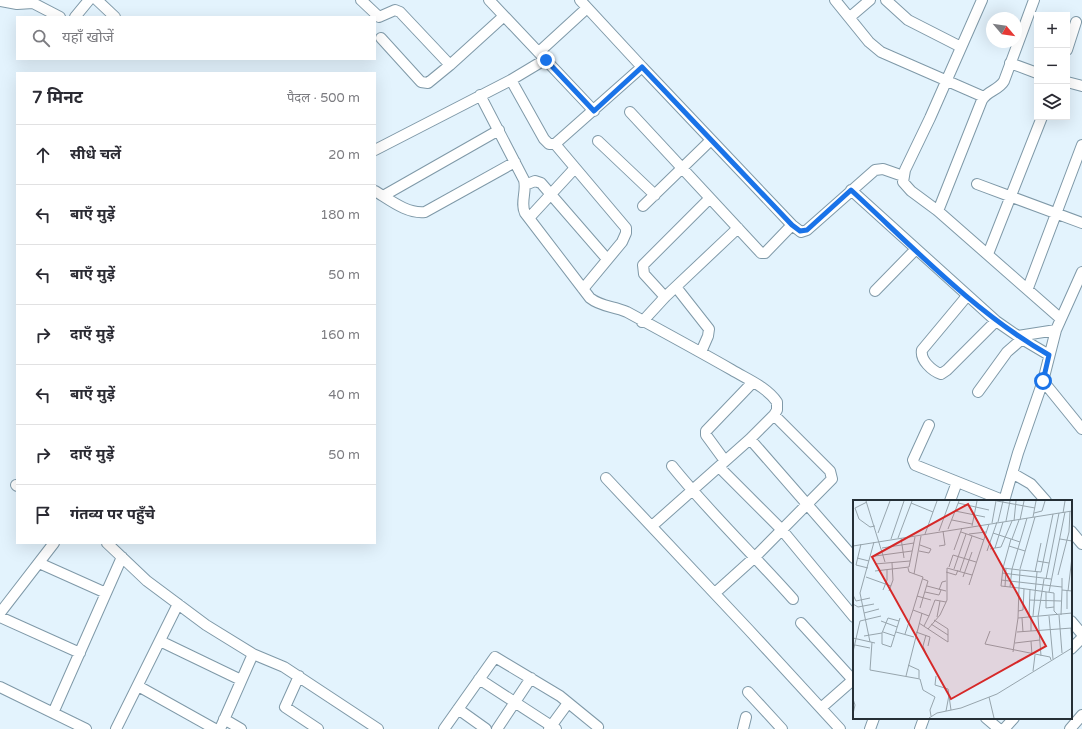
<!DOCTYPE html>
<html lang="hi">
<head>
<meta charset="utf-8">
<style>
	body { margin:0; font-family:"Varela Round","Noto Sans Devanagari",sans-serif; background:#f7f7f7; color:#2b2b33 }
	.controls { position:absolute; right:12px; top:12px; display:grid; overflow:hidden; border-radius:0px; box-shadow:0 4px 16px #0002 }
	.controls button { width:36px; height:36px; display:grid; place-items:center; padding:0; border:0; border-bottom:1px solid #e1e1e2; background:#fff; color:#2b2b33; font:20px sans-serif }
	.compass { position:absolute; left:986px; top:12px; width:36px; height:36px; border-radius:50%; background:#fff; box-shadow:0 4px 16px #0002; rotate:119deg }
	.stop { position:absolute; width:12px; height:12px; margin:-9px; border:3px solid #1a73e8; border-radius:50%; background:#fff }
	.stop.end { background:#1a73e8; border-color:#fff; box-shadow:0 1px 4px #0008 }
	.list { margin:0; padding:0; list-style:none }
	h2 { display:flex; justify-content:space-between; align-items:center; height:52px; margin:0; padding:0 16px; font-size:17px }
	h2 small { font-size:13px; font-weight:400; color:#7c7c81 }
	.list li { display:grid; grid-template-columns:26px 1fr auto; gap:12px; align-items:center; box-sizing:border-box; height:60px; padding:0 16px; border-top:1px solid #e1e1e2 }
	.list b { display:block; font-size:15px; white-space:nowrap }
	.list em { font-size:13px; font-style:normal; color:#7c7c81 }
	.icon { flex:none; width:22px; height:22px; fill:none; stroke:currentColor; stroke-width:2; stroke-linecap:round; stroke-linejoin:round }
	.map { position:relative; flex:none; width:1082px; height:729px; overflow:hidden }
	.search { position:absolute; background:#fff; box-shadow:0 4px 16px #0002; left:16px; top:16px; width:360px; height:44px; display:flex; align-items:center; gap:10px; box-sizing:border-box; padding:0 14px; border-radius:0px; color:#7c7c81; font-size:15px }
	.panel { position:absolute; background:#fff; box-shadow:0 4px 16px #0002; left:16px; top:72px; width:360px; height:472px; border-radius:0px }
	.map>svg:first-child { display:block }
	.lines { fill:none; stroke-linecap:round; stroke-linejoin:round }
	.minor-casing { stroke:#7f99a8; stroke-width:12 }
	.minor { stroke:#fff; stroke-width:10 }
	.route { stroke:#1a73e8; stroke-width:5 }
	.inset-road { fill:none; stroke:#97a5ad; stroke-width:1 }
	.view { fill:#d62828; fill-opacity:0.15; stroke:#d62828; stroke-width:2 }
	.inset-edge { fill:none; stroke:#252f36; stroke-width:2 }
</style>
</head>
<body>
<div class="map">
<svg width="1082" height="729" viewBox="0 0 1082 729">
	<rect width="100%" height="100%" fill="#e3f3fd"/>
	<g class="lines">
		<!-- minor casing -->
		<g class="minor-casing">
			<path id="minor" d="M97 0 115 17
				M361 0 379 17 395 10 400 12 450 65
				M489 0 594 111
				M580 0 642 67
				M835 0 869 42 881 52 984 97
				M886 0 908 20 961 47
				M982 0 930 118 905 170 903 182 911 191 938 211 1061 319
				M0 1 17 4 33 3 60 17
				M75 17 89 0
				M850 17 870 0
				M381 38 421 82 428 83 450 65 504 16
				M1067 50 1076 22
				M539 52 587 8
				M1010 63 1037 73
				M511 80 544 139 549 144H555L642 67 792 225 801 232 807 230 875 170 883 169 903 176
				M1067 82 1082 86
				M480 95 524 180C527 191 520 203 525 213L590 298C601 307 614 306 627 312 662 331 697 350 732 370 747 379 767 387 777 402V410L774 415 750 439 652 526
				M630 112 761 253H765L792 225
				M598 141 655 195
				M555 144 626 228V233L622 242 583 289
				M375 150 511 80 546 59
				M977 184 1082 223
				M525 185 535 181 541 183 607 259
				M851 190 996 321 1022 339 1049 355
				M375 191C390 200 407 214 425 212L515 162
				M383 196 499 130
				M643 206 711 140
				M938 211 982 100C987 91 999 90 1004 81L1034 0
				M529 218 575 168
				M988 254 1042 117
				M676 287 709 329 708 336 701 352
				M1028 288 1082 145
				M875 291 916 249
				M967 296 922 350C920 360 932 371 941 374L947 370 996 321
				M665 297 644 274 643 265 709 199
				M642 322 665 297 738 228
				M1018 336 1056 330
				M1043 381 1082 429
				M978 392 1007 352 1022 339
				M929 425 913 460 915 465 1005 501
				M750 439 854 558
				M725 461 706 435V431L753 382
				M672 466C709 512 753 554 793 599
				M719 467 782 530 854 617
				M1012 473 1031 484 1046 501
				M606 478 748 629 840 729
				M16 485 17 486
				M950 501 957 482
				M1004 501 1018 453 1043 381 1056 330 1082 272
				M1071 531 1082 544
				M107 543 147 581 206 625 253 654 220 729
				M39 563 106 593
				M715 593 755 557 832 479 830 471 774 415
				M0 613 54 543
				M0 617 80 653
				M1071 621 1082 634
				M801 623 853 680
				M160 641 241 680
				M1071 649 1082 638
				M253 654 284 667 378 729
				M299 676 285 707 318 729
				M479 679 556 729
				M138 686 215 729
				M0 687 86 729
				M748 692 782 729
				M821 708 854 679
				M458 709 486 729
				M53 713 122 557
				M986 718 999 729
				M224 719 241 729
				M116 729 178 604
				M444 729 495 657 560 696 598 727 597 729
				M497 729 531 678
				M549 729 568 703
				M743 729 746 717
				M870 729 874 718
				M920 729 924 718
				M1004 729 1014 718
				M1070 729 1082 715"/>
		</g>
		<!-- minor -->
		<use href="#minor" class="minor"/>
	</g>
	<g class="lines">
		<!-- route -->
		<path class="route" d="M546 60 594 111 642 67 792 225 800 231 807 230 851 190C914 248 975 313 1049 355L1043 381"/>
	</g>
	<!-- overview -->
	<g transform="translate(853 500)">
		<rect width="219" height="219" fill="#e3f3fd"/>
		<path class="inset-road" d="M13 1 32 62M144 1 182 8M14 2 2 8 6 19 17 27 22 26M58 3 80 12M105 3 136 10M102 11 132 17M181 13 189 11 192 1M210 13 212 1M180 17 183 1M99 20 119 24M167 20 171 1M153 21 157 1M161 21 163 1M145 22 150 1M139 23 143 1M119 26 124 1M95 29 106 1M86 31 97 1M108 32 131 40M25 33 37 1M140 33 158 39M72 34 84 1M116 34 133 32M45 38 59 1M48 38 51 58M38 39 51 1M159 39 166 20M207 39 219 41M8 44 3 65 15 68M0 46 219 11M86 46 92 45 90 31M156 46 172 51M29 48 61 43M142 48 148 47 159 21M137 49 142 48 150 22M101 50 109 28M66 51 76 53 78 49 67 45M134 51 144 22M22 56 59 51M4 58 16 61M184 61 196 63M22 64 57 61M96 67 100 55 123 62M55 68 56 72 70 77 60 110 76 116 71 126M150 68 167 70 166 88 148 86ZM150 68 158 39 167 42M101 69 113 34M167 69 182 17M167 70 188 72 200 14M22 71 56 67 62 37M107 71 119 36M93 72 103 75 105 70M182 72 188 43M149 73 198 79M61 74 68 36M205 75 216 32 217 11M13 77 38 86M110 77 119 52M209 78V90L219 91M193 79 206 13M148 80 209 87M116 85 136 24M74 86 93 91M152 87 153 68M157 87 159 69 174 18M30 90 34 80V70M86 90 89 82 93 81M36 91 40 80 39 63M214 91V109M215 91 219 57M72 92 86 95 88 90M193 92V108L201 107M196 92 212 12M0 95 3 101 17 98M64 96 78 100M176 100 208 101M0 104 5 107 21 104M67 108 75 81 70 79M165 111 170 110 171 89M11 113 26 109M206 115 209 153M208 115 209 90M76 116 82 100 93 102M180 116 184 72M196 116 200 159M84 117 87 101M176 117 177 89M178 117V131M165 118 166 88 201 93V111L205 115M169 118 170 132M28 121 44 127M66 123 95 142V129L81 120M78 124 95 135M218 128 219 146M75 129 87 115 94 100V68L119 75M137 131 132 144 197 157 198 160M30 132 42 136M43 132 61 137M63 132 77 137 75 146M164 132 219 128M29 133V144L38 147 47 118M52 134 60 110M73 135 70 146 74 156M11 136 29 133 35 118 46 121M0 138 22 143M178 141 179 155M17 142 7 93 21 42M19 142 17 170 67 179 70 190 82 197 77 210 78 216M162 143 187 140M2 145 17 148M0 152 7 121 28 116M160 152 165 118 219 113M188 156 185 117 191 79M55 165 66 170V178M180 171 182 155M53 176 69 113M83 176 82 185 95 189 98 210M136 197 141 218M0 199 2 205 0 214M93 211 96 195M76 218 84 213 108 208 144 194 219 148"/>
		<path class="view" d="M115 4 193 146 98 199 19 57Z"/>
		<rect width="219" height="219" class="inset-edge"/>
	</g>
</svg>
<div class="controls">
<button>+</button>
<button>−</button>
<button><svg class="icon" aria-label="layers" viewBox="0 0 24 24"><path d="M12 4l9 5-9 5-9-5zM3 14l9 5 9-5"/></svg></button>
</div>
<svg class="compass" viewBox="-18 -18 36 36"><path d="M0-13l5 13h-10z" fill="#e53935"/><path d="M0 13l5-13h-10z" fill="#7c7c81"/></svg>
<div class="stop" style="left:1043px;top:381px"></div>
<div class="stop end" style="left:546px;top:60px"></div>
<div class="search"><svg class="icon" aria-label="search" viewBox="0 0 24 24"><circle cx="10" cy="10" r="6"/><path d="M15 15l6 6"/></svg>यहाँ खोजें</div>
<section class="panel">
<h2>7 मिनट<small>पैदल · 500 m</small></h2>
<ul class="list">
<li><svg class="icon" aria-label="ahead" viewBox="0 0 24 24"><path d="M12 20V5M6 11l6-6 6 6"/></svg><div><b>सीधे चलें</b></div><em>20 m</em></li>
<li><svg class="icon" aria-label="left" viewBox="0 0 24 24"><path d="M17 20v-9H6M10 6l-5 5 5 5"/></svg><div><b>बाएँ मुड़ें</b></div><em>180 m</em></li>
<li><svg class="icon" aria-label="left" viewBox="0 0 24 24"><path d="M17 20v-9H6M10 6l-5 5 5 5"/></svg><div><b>बाएँ मुड़ें</b></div><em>50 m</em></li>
<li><svg class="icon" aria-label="right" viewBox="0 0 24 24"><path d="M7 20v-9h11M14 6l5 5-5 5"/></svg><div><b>दाएँ मुड़ें</b></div><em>160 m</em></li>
<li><svg class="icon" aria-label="left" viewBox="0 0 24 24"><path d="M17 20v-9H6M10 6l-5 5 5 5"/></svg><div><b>बाएँ मुड़ें</b></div><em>40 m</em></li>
<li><svg class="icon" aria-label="right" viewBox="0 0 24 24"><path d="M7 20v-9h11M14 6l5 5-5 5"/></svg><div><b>दाएँ मुड़ें</b></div><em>50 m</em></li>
<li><svg class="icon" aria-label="arrive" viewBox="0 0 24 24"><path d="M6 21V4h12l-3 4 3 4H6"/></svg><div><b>गंतव्य पर पहुँचे</b></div></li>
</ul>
</section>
</div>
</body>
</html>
